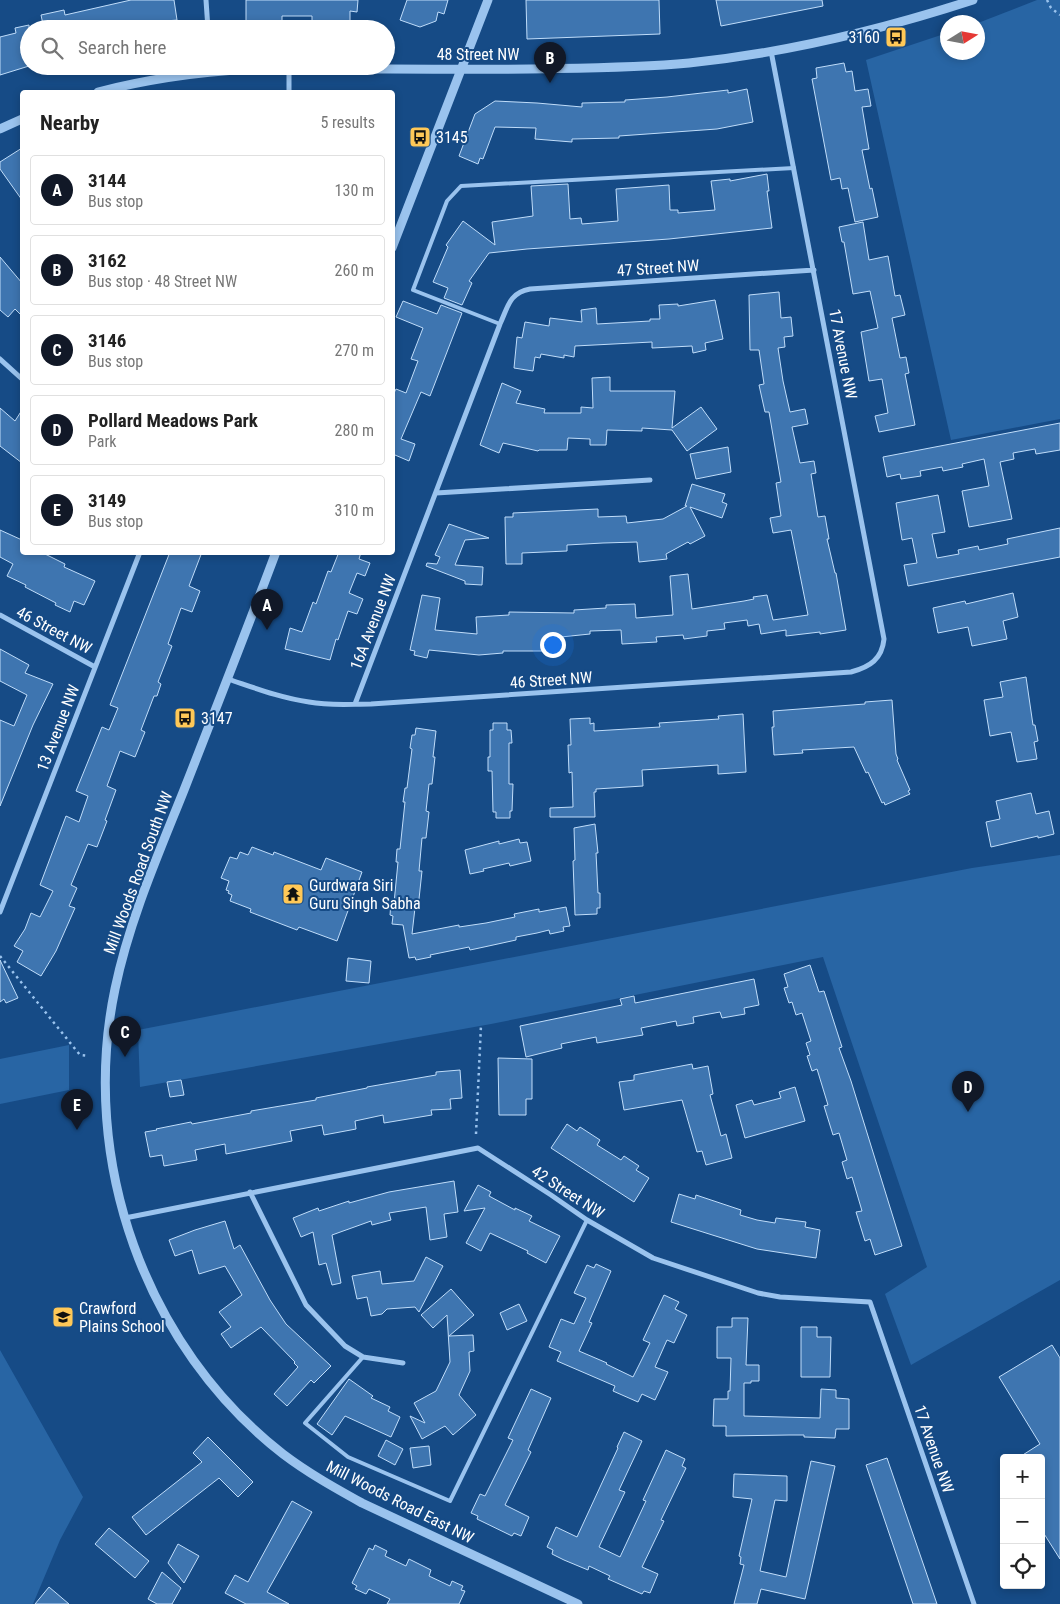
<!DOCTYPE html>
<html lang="en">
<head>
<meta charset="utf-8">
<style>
	body { margin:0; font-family:"Roboto Condensed",sans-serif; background:#f6f6f6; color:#222 }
	.controls { position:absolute; right:15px; bottom:15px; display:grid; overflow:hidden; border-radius:5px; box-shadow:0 2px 8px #0003 }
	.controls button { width:45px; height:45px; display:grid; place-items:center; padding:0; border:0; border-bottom:1px solid #e0e0e0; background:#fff; color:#222; font:25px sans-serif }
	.compass { position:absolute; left:940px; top:15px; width:45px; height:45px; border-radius:50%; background:#fff; box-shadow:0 2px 8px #0003; rotate:79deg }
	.you { position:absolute; left:552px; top:644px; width:18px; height:18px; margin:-12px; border:4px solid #fff; border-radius:50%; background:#1a73e8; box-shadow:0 0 0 8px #1a73e833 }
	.badge { display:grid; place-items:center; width:32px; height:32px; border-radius:50%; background:#111827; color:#fff; font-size:16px; font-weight:700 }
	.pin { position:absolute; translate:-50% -41px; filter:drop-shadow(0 1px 2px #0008) }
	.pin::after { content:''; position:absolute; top:26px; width:18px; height:15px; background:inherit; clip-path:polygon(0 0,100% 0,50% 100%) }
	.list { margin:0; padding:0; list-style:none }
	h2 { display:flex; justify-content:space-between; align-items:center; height:65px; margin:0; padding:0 20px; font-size:21px }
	h2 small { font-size:16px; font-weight:400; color:#767676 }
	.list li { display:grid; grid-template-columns:32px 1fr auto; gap:15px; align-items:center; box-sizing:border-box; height:70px; margin:0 10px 10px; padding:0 10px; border:1px solid #e0e0e0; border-radius:5px }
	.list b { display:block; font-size:19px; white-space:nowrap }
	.list p { margin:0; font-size:16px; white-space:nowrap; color:#767676 }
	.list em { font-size:16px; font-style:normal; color:#767676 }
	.icon { flex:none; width:28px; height:28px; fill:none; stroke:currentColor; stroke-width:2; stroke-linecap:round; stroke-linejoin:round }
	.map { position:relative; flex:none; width:1060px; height:1604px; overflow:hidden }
	.search { position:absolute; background:#fff; box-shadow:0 2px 8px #0003; left:20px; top:20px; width:375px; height:55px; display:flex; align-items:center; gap:12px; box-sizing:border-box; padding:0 18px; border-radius:28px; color:#767676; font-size:19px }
	.panel { position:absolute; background:#fff; box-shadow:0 2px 8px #0003; left:20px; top:90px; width:375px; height:465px; border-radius:5px }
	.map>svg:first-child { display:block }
	.green { fill:#2865a4 }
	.building { fill:#3e75b0; stroke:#c0ddfa }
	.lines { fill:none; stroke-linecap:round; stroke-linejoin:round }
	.path { stroke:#9ac3ee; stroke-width:2.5; stroke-dasharray:2.5 4; stroke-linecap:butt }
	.service { stroke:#9ac3ee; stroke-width:4 }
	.minor { stroke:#9ac3ee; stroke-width:5 }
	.tertiary { stroke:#9ac3ee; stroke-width:9 }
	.labels { text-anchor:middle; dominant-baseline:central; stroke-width:4; stroke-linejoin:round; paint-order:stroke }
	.poi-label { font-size:16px; fill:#fff; stroke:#164b86; text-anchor:start }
	.street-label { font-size:16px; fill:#fff; stroke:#164b86 }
</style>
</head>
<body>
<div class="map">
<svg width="1060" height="1604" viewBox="0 0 1060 1604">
	<rect width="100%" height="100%" fill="#164b86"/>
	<!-- green -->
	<path class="green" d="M1037 0H1060V419L951 440 866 60 947 33 948 52H978V23Z
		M1060 855V1280L911 1365 885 1294 927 1267 823 957 491 1024 140 1087 138 1030 972 868Z
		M69 1045V1090L0 1104V1059Z
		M0 1350 83 1497 60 1540 33 1604H0Z"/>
	<!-- building -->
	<path class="building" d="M131 0H174L177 20 166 21 167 29H44L41 15 64 10 65 15Z
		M246 0H358L357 12 350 11V22L312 23V16H282V21L246 22Z
		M407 0H448L444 14 438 12 436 21 420 27 400 20Z
		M526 0H659L660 34 527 39Z
		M716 0H822L823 6 721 26Z
		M29 25V66L0 75V37L16 33 15 28Z
		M844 63 846 72 852 71 855 91 868 89 871 106 862 107 869 149 862 150 870 189 872 188 878 217 855 222 848 188 842 189 840 178 831 180 812 79 817 78 816 68Z
		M747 89 753 122 717 129 619 136V138L572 139V142L535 139 536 128 495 127 483 159 480 158 478 164 459 156 475 114 495 101 537 103 582 107V103L625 102V100L667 97 728 90V93Z
		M22 148V200L0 169V162Z
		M767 174 769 191H767L772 228 669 239 527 249 489 253 469 281 472 283 462 305 444 298 448 288 433 282 448 247 446 245 463 221 495 245 492 222 533 216 531 186 568 184 570 219 581 218 582 224 618 221 616 189 669 185 670 210H678V213L715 210 711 181 730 179V181Z
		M863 222 869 260 888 256 895 296 900 295 905 315 892 318 900 358 906 357 909 373 905 374 915 425 879 432 875 416 888 413 882 379 869 381 861 332 878 328 870 291 853 294 844 242H842L839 227Z
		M0 257 22 283V316L15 309 8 317 0 310Z
		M779 292 781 318 791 317 793 336 784 337 785 347 778 348 783 381 790 412 805 409 808 424 792 427 800 463 814 461 816 473 811 474 818 517 825 516 829 539H827L835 573H836L846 630 820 634V632L786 636V630L761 634 759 624 748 626 747 620 724 623 725 629 707 631V636L684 639 683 635 656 637 657 642 622 644 621 630 590 631V634L561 637 562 651H503V653L479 655 429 650 427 658 414 655 415 651 410 650 422 595 440 598 435 630 477 634 476 617 509 615V612L574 613V610L606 608V605L635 604 636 618 673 615 670 576 688 574 692 609 744 601 754 599 753 597 767 595 773 620 808 615 791 530 773 533 770 518 781 516 776 483 781 482 769 412H765L759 385 764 384 759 350H750L749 295Z
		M715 300 723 339 705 343 706 350 693 353 692 346 652 348V342L575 346 574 357 564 355V358L541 354 540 358 535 357 533 371 514 368 517 337 522 338 525 322 549 326 550 318 582 322 581 310 596 308 597 324 650 321V319H660L659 305 678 304V306Z
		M403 301 437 314 441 305 462 313 430 396 421 392 401 439 415 444 409 461 395 455 392 460V397L396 389 406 393 418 361 411 359 423 328 396 317Z
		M610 377V391H675L672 428 701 407 717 429 687 451 672 430 642 428V431L607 430 606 445H590V439L568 438 567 450H539L538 451 503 443 499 453 480 445 502 383 521 391 516 403 545 409 544 413H581V407L593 408 592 378Z
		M0 408 15 421 22 410V463L0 446Z
		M1060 423V450L1036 454 1035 449 1013 453 1014 459 1000 462 1012 519 969 527 962 491 989 486 984 459 962 464 963 467 943 471 942 467 920 471 921 476 901 479 900 474 887 477 883 457Z
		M728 447 731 472 696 479 690 454Z
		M692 484 725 494 722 502 727 504 722 518 690 507 705 536 690 544 688 542 666 554 667 559 639 562 637 542 603 543 567 545V551L522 553V564H506L505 517H513V513L598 509V517L626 516 627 523 663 519 687 506H685Z
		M938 495 945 532 932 534 937 558 959 554 958 550 978 546 979 550 1008 544 1007 539 1060 528V557L908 586 904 565 917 563 912 538 902 540 896 503Z
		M449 524 489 538 465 540 455 565 483 567 482 585 465 584V581L426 566 427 563 437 564 440 557 435 555Z
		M0 530 22 540V552H41L65 564 64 567 95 581 84 605 74 601 70 612 55 605 56 603 25 587 26 585 7 576 13 564 0 557Z
		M170 552H202L189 586 200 591 192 612 181 608 168 644 172 646 158 682 161 684 157 696H154L141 730 145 732 135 757 120 751 107 786 116 790 105 820 107 821 97 847 88 844 71 885 77 888 69 906 75 908 56 951 41 976 17 962 23 951 14 946 25 929 31 913 40 917 53 891 40 885 66 816 79 822 88 796 76 791 102 727 109 730 118 708 110 705Z
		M339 552H361L359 559 370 563 365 576 357 573 349 593 363 599 357 614 348 611 338 640 336 639 330 660 285 649 290 628 302 632 313 602 316 604 328 571 331 572Z
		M1013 593 1018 617 1003 621 1007 639 972 646 968 627 938 633 933 608 965 601 966 604Z
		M0 649 29 665 25 673 53 684 33 725 0 806V720L14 726 27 695 0 681Z
		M1026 677 1033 725H1035L1038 741 1034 742 1037 759 1017 762 1011 732 990 736 984 700 1003 697 1000 682Z
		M892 700 896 754 898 759 897 760 910 790 908 791 910 794 885 805 884 802 882 803 868 772 866 773 854 747 802 750 803 753 774 755 772 727H774L773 711 865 704V702Z
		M743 714 746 772 718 774V765L642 770 643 786 596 789V792H594L595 817H550V808L573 807 572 772 569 773 568 745H571L570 719 590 718V724L594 723V731L660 727 659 723 719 719 718 716Z
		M493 723H507V730H511L512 743H509V784H513L512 811H510V818H496V812H493L492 771H488V757H490V730H493Z
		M416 728 436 731 433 757H435L432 784H429L426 811 429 812 426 838H422L419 871H422L419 899H416L412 934 459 925V927L486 923 515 917 514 914 539 909V912L566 907 570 926 563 927 564 931 550 934 549 930 537 933 516 937V940L484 947 470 950 469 947 430 955 431 957 416 960 415 957 409 958 403 925 392 924 393 916 390 915 391 902 394 903 398 862H396L397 849H400L405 802H403L405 788H407L412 749 410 748 412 735H415Z
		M1031 793 1036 814 1049 811 1054 834 1038 838V836L991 847 986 822 1000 819 996 801Z
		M595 824 598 853H596L598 893H600V908H597V914L575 915 573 861 575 860 574 828Z
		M519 839 520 843 527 842 531 861 510 866 509 863 483 869 484 871 470 874 465 850 499 841V844Z
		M252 847 273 855 274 852 321 870 326 858 362 872 337 941 299 927 297 930 250 912 251 909 230 901 232 895 228 893 229 891 226 890 229 881 221 878 230 857 237 859 240 852 248 855Z
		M348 958 371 961 369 983 346 981Z
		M0 960 18 998 6 1003 4 999 0 1002Z
		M810 965 819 992 824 991 842 1047 839 1048 851 1081 902 1246 875 1255 870 1239 865 1241 856 1212 862 1211 852 1177 847 1179 842 1162 847 1160 839 1133 833 1135 824 1106 828 1105 817 1069 812 1071 807 1056 810 1055 806 1043 811 1041 802 1013 796 1015 792 1002 789 1003 784 988 788 987 784 974Z
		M754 979 759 1005 744 1008 745 1014 722 1018 720 1012 693 1017 694 1023 677 1026 676 1021 641 1028 643 1035 597 1043 596 1037 561 1044 562 1048 526 1057 520 1026 622 1005 620 999 634 996 635 1003Z
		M498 1058 532 1059V1099H526V1115H499Z
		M692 1064 693 1069 708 1066 713 1094 710 1095 721 1136 726 1134 732 1158 706 1165 702 1151 697 1152 682 1100 624 1110 619 1082 634 1080V1075Z
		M460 1070 462 1098 450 1099 451 1109 431 1110 432 1115 384 1123 383 1115 355 1121 356 1129 324 1135 322 1125 290 1131 292 1141 226 1154 225 1144 195 1150 197 1160 164 1166 162 1155 150 1157 145 1132 157 1130 156 1129 191 1122 192 1124 251 1113V1111L316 1100V1098L367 1088V1087L436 1075V1072Z
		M181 1080 184 1095 170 1097 167 1082Z
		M795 1087 805 1121 745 1138 736 1105 752 1100 754 1105 781 1098 779 1092Z
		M567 1124 577 1131 580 1127 600 1140 597 1145 621 1160 624 1156 639 1166 636 1170 649 1178 634 1202 551 1148Z
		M454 1181 458 1212 444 1214 447 1237 430 1240 426 1207 389 1213 391 1220 372 1225 371 1221 332 1235 341 1283 332 1285 326 1263 319 1265 313 1232 301 1237 293 1218 318 1208 319 1211 349 1201V1203L389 1192Z
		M478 1185 491 1192 489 1196 515 1210V1208L532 1216 529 1221 560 1236 546 1263 527 1253 528 1251 490 1233 481 1251 466 1243 485 1208 464 1211Z
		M679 1194 695 1199 696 1195 741 1210 740 1215 757 1220 775 1223 776 1218 806 1222 805 1227 820 1230 816 1258 757 1249 671 1222Z
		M225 1221 234 1249 240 1245 270 1300 286 1324 331 1366 314 1383 311 1380 287 1406 274 1394 298 1367 294 1363 295 1362 261 1327 231 1348 221 1334 231 1327 219 1312 242 1295 225 1266 199 1274 192 1250 175 1256 169 1240 195 1230Z
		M426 1257 443 1266 419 1312 415 1307 387 1309 382 1314 371 1316 367 1297 357 1299 352 1276 380 1271 382 1284 414 1281Z
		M596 1264 611 1271 589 1322 592 1323 579 1351 607 1363 606 1364 633 1377 650 1343 643 1340 664 1295 679 1302 675 1309 687 1315 674 1343 667 1340 655 1367 668 1372 655 1400 642 1394 638 1402 613 1391 615 1386 557 1361 561 1352 549 1347 561 1319 574 1324 586 1298 574 1293 587 1265 594 1268Z
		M451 1289 474 1315 449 1336 473 1335 474 1351 469 1352 470 1371 459 1395 476 1415 453 1435 445 1426 422 1439 410 1416 425 1423 414 1403 436 1391 450 1362 447 1315 433 1328 421 1315Z
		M519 1304 527 1321 507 1330 500 1313Z
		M732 1318H748L746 1365H759V1381H751V1383H744V1416L820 1418 821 1389 836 1390V1398L849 1399V1429H836L835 1438 804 1437V1435H789L726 1436V1426H713L714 1399H728V1391H730L731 1358H717V1327H732Z
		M801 1327H817V1337H831L830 1377H801Z
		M1052 1345 1060 1358V1559L1041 1529V1458H1018L1040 1444 999 1377Z
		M349 1379 373 1396 371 1398 390 1407 388 1411 400 1417 391 1437 345 1416 332 1435 317 1424Z
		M531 1389 551 1398 528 1450 531 1452 505 1505 529 1517 521 1536 514 1533 512 1536 477 1519 478 1516 471 1513 480 1494 485 1496 513 1440 508 1438Z
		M624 1432 642 1441 619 1490 625 1492 599 1547 620 1557 646 1501 643 1500 666 1450 685 1459 682 1466 686 1468 661 1520 664 1521 642 1567 658 1574 650 1593 644 1591 642 1594 608 1579 610 1576 589 1566 588 1570 564 1560 552 1554 553 1550 547 1547 556 1527 577 1537 618 1448 617 1447Z
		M208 1437 253 1482 238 1497 219 1478 146 1535 132 1517 202 1462 193 1453Z
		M386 1440 403 1449 395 1465 378 1456Z
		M429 1446 431 1465 413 1468 410 1448Z
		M887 1458 904 1508 937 1604H913L866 1465Z
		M811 1461 835 1466 805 1599 761 1589 757 1604H734L744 1565 740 1564 741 1557 739 1556 752 1499 733 1497 734 1474 787 1476V1501L775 1500 760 1571 786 1577Z
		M292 1501 312 1512 267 1592 289 1604H246L225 1593 235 1575 248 1582Z
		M109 1528 149 1561 135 1578 95 1544Z
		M178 1544 199 1556 184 1583 168 1563Z
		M375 1545 387 1551 385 1556 406 1566 409 1559 431 1570 429 1576 450 1586 452 1581 463 1586 461 1590 465 1591 459 1604H387L390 1599 369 1589 366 1594 355 1589 357 1586 352 1583 369 1548 373 1550Z
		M162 1572 181 1588 172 1604H157L148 1599Z
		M49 1587 69 1604H35Z"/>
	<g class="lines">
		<!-- path -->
		<path class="path" d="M1047 0 1051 8 1060 15
			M0 956 80 1055 89 1056
			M476 1134 481 1025"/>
		<!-- service -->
		<path class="service" d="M500 324 413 290 447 201 461 186 794 168
			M363 1357 305 1423 348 1457 450 1501 587 1220"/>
		<!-- minor -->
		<path class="minor" d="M206 0 208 29
			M289 69V92
			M0 359 22 379
			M436 493 650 480
			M0 615 95 667
			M228 679C255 688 281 698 309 702 330 706 350 704 371 704L851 672C870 667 882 659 884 639L771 51
			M355 704 500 324C508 307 509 293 530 289L814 270
			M0 912 140 552
			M250 1192 306 1305 345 1346 363 1357 403 1363
			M125 1218 478 1148 551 1195 587 1220 653 1258 758 1293 780 1297 870 1302 974 1604"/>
		<!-- tertiary -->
		<path class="tertiary" d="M98 92C148 79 198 72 249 69 343 68 436 70 530 69 583 68 636 68 689 63 785 53 881 30 973 0
			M0 129 22 119
			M392 248 488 0
			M276 552C246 632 215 711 184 790 158 855 129 921 115 989 79 1160 145 1347 283 1454 308 1473 335 1488 362 1503L578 1604"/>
	</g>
	<!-- icons -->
	<defs>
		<g id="bus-square" transform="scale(1.125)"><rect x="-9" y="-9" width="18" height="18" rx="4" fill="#ffc857" stroke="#164b86"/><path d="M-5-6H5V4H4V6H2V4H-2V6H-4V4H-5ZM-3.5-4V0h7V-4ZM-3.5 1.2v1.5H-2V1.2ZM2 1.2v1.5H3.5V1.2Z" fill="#111"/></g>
		<g id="temple-square" transform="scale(1.125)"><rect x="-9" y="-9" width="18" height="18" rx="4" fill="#ffc857" stroke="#164b86"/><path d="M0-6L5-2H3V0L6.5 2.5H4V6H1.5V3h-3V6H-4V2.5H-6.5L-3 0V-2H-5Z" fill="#111"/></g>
		<g id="school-square" transform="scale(1.125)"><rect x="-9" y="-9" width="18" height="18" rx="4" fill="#ffc857" stroke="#164b86"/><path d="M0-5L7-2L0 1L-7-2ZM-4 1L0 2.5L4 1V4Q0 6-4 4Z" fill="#111"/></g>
	</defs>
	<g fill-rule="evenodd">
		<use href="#bus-square" x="896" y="37"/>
		<use href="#bus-square" x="420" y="137"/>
		<use href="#bus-square" x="185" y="718"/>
		<use href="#temple-square" x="293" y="894"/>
		<use href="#school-square" x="63" y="1317"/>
	</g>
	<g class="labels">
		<!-- poi labels -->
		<g class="poi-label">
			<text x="880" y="37" text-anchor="end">3160</text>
			<text x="436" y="137">3145</text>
			<text x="201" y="718">3147</text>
			<text x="309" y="885">Gurdwara Siri<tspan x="309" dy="18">Guru Singh Sabha</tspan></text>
			<text x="79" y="1308">Crawford<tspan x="79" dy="18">Plains School</tspan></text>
		</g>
		<!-- street labels -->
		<g class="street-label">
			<text x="478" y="54">48 Street NW</text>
			<text transform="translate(658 268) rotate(-4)">47 Street NW</text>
			<text transform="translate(843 354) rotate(79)">17 Avenue NW</text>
			<text transform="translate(373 622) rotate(-69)">16A Avenue NW</text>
			<text transform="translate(54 630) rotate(28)">46 Street NW</text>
			<text transform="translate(551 680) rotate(-4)">46 Street NW</text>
			<text transform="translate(58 728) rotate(-69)">13 Avenue NW</text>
			<text transform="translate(138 873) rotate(-70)">Mill Woods Road South NW</text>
			<text transform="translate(568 1192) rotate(33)">42 Street NW</text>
			<text transform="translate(934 1449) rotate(71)">17 Avenue NW</text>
			<text transform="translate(400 1502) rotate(27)">Mill Woods Road East NW</text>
		</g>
	</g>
</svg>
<div class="controls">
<button>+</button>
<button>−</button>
<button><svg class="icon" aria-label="locate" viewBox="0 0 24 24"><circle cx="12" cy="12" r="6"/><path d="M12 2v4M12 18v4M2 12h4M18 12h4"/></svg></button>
</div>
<svg class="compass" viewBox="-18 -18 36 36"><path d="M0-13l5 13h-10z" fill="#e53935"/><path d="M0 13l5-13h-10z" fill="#767676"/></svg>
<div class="you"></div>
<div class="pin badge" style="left:267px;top:630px">A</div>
<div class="pin badge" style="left:550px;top:83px">B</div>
<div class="pin badge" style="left:125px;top:1057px">C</div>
<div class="pin badge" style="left:968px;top:1112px">D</div>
<div class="pin badge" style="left:77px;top:1130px">E</div>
<div class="search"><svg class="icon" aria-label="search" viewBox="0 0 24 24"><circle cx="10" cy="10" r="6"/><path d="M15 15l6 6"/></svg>Search here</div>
<section class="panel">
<h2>Nearby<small>5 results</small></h2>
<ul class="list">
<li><span class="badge">A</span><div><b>3144</b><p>Bus stop</p></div><em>130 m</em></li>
<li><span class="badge">B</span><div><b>3162</b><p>Bus stop · 48 Street NW</p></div><em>260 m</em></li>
<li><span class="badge">C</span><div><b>3146</b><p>Bus stop</p></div><em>270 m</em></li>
<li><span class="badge">D</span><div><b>Pollard Meadows Park</b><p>Park</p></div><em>280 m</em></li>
<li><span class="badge">E</span><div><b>3149</b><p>Bus stop</p></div><em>310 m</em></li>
</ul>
</section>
</div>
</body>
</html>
